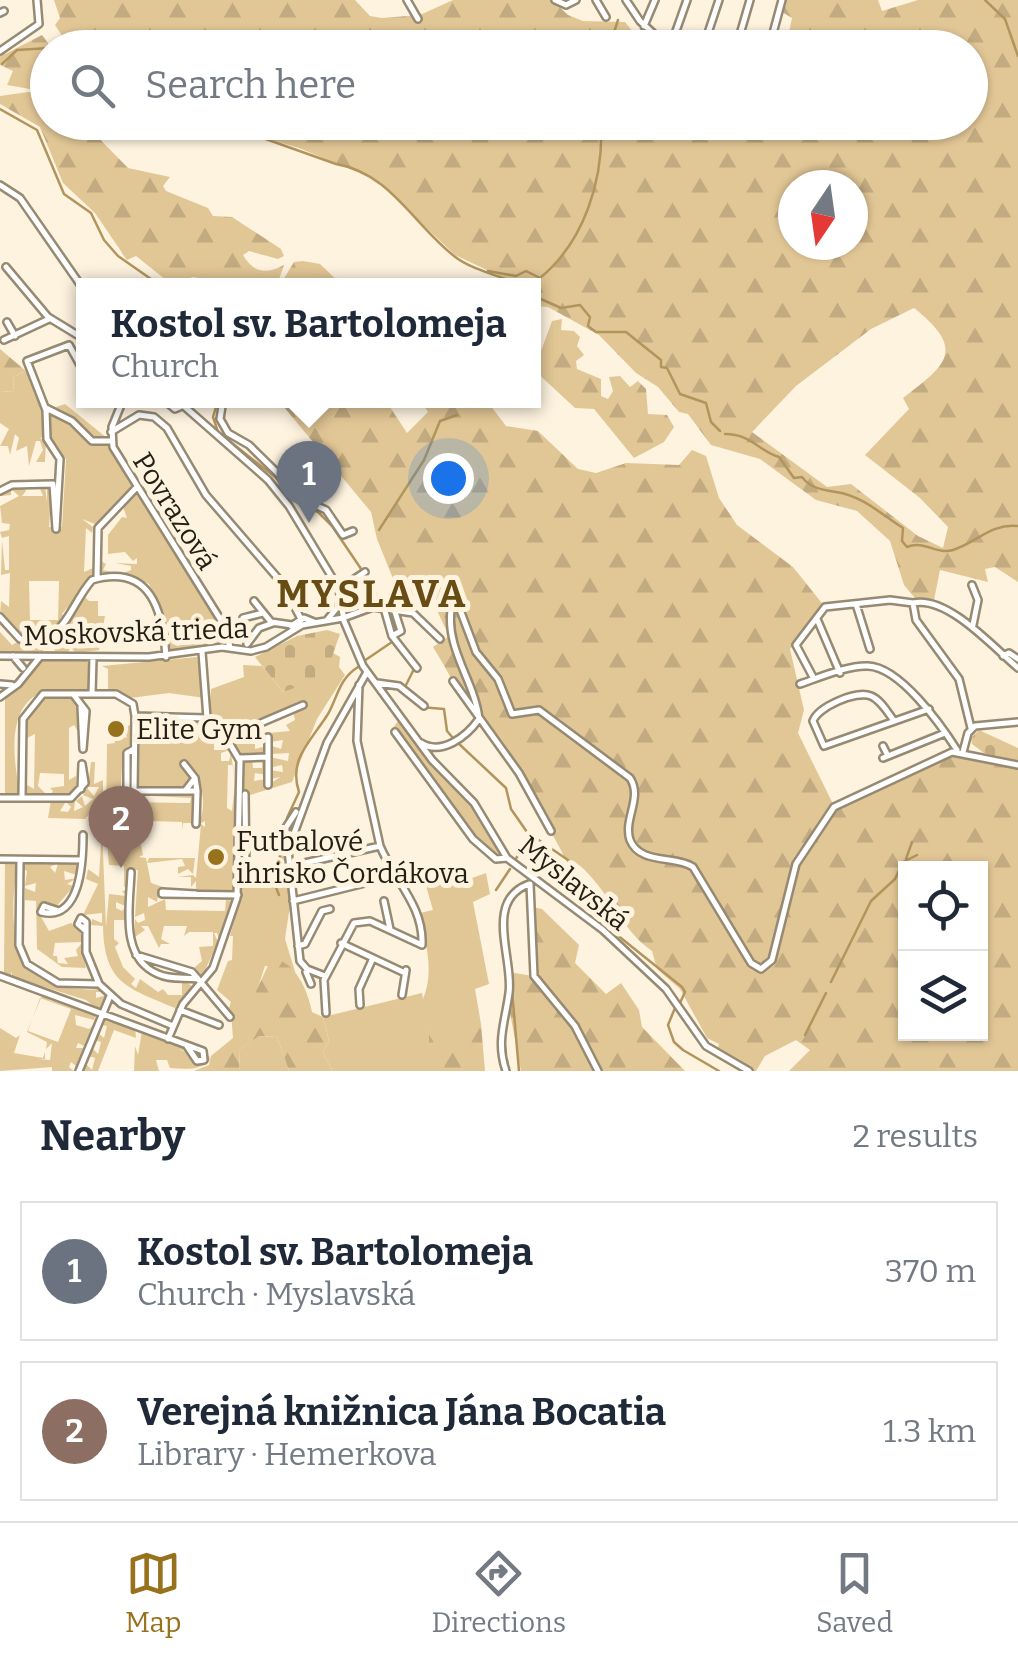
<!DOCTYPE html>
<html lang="en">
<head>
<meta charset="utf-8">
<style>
	body { margin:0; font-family:Bitter,serif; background:#f6f6f7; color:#1f2937 }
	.controls { position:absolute; right:30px; bottom:30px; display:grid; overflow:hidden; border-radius:0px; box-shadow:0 2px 8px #0004 }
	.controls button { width:90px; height:90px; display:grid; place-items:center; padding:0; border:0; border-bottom:2px solid #e0e1e3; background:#fff; color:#1f2937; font:50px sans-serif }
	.compass { position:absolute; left:778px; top:170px; width:90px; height:90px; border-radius:50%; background:#fff; box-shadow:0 2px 8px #0004; rotate:193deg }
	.you { position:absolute; left:448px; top:478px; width:35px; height:35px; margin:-25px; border:8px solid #fff; border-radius:50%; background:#1a73e8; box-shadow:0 0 0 15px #1a73e833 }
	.badge { display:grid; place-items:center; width:65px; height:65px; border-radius:50%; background:#97711b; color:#fff; font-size:32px; font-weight:700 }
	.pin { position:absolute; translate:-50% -82px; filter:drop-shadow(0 2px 5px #0008) }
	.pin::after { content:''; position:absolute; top:52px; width:35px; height:30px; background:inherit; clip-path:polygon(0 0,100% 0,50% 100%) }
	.popup { position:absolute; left:76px; top:278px; width:465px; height:130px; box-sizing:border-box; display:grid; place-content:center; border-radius:0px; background:#fff; filter:drop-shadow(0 2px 8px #0005); font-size:32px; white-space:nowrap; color:#747a83 }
	.popup b { font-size:38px; color:#1f2937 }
	.popup::after { content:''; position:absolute; left:50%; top:100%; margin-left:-20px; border:20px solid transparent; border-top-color:#fff }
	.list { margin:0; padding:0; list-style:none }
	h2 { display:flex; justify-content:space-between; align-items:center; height:130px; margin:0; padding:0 40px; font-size:42px }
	h2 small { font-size:32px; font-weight:400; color:#747a83 }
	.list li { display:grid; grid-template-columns:65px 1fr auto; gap:30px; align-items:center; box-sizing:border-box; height:140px; margin:0 20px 20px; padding:0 20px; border:2px solid #e0e1e3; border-radius:0px }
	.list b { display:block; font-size:38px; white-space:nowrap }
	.list p { margin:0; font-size:32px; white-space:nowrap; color:#747a83 }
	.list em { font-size:32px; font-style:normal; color:#747a83 }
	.icon { flex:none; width:55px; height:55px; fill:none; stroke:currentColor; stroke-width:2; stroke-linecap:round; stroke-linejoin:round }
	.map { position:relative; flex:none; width:1018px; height:1071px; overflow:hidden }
	.search { position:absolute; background:#fff; box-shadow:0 2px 8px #0004; left:30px; right:30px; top:30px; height:110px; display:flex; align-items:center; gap:25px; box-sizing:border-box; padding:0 35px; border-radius:55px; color:#747a83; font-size:38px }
	.sheet { height:450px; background:#fff }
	nav { display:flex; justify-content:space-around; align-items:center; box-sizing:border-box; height:140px; border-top:2px solid #e0e1e3; background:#fff; font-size:28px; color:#747a83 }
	nav a { display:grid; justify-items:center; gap:5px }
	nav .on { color:#97711b }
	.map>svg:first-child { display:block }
	.green { fill:#e2c796; fill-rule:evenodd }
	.forest { fill:url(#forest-firs); fill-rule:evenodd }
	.cemetery { fill:url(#cemetery-stones) }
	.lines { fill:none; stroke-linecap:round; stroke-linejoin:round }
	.stream { stroke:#b2955d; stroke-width:2.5 }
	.minor-casing { stroke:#968a73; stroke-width:10 }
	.minor { stroke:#fff; stroke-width:5 }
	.poi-dot { fill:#97711b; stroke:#fef3df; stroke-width:4 }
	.labels { text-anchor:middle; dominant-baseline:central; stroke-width:10; stroke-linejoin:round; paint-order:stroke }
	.street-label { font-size:28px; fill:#241f16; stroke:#fef3df }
	.poi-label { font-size:28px; fill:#241f16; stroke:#fef3df; text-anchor:start }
	.district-label { font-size:38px; font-weight:bold; letter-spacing:2.5px; fill:#674d13; stroke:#fef3df }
</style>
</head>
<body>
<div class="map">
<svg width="1018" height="1071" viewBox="0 0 1018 1071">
	<defs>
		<pattern id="forest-firs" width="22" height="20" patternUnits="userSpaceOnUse" patternTransform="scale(2.5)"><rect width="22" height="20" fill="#e2c796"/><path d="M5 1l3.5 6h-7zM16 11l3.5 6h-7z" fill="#c2aa81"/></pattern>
		<pattern id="cemetery-stones" width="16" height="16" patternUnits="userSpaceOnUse" patternTransform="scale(2.5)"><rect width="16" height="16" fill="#e2c796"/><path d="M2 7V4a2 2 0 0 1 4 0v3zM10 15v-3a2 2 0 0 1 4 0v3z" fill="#c2aa81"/></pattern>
	</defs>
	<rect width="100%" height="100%" fill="#fef3df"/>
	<!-- green -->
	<path class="green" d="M26 371 45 411 46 437 40 438 46 441 45 462H36L43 450 40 441H36L29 466 27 446 16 451 19 438 15 434 10 455 8 446H0L9 429 0 423V391L14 392 13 377Z
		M65 404 107 438 111 429 109 439 133 488 95 524 82 519 93 527 92 533 86 528 84 572 95 567V574L62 614 65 619 56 632 28 639 0 614 1 601 9 607 10 573 1 575 2 540 5 570H9V536L2 538 0 532 9 530 10 524 2 523 0 506 19 496 11 489V495L1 496 6 489 22 486 26 491 22 496H43L39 486H45L47 502V486H52L49 527H62L66 459 48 432 47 410ZM29 581H59L58 620H30Z
		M137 493 220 622 225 636 221 642 169 652 168 633 177 646 185 644 176 630 167 628C165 606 156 601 149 584L145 582 146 588 137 580 99 573V560L106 564 103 570 121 574 131 570V566L115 563 137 564V558L133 561 125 552 108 554V535L122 517 127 518 122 504Z
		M83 595 89 601H98V616H105L99 650 76 653 71 648 67 653 0 651V632L12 645 19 641 43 646V651H55L50 640 57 637 64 645 99 646 98 637 60 635Z
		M333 653 340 657 339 667 345 675 317 719 292 782 247 796 244 812H241L243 759H252L253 768H262V762L255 761H263L267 775 255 773 254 781 266 779 268 785 280 777 271 779 269 770 283 772 282 765 273 767 270 757 288 761 289 753 272 754V746L281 749 283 740 270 742 271 736 267 744 255 741V749L267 746 265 755 242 756 230 737 255 725 258 734 290 731 286 725 295 720 293 712 301 709V704L257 719 229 735 210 714 211 689 244 677 243 665 262 666 283 692 326 671Z
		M197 657 205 698 169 693 130 698 108 692V669L102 666Z
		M38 661H86L91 664V689C81 694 68 688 54 689 2 697 14 761 20 794L5 796V693Z
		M50 695 55 699 68 695 78 705 77 730 74 725 69 728V780L76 776V794L50 796 53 791 50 788 64 786V774L40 773 38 786 47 795 29 797 24 789 27 785 34 789 35 734 27 738 28 720 39 698Z
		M199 718 210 721 214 729 206 731V739L216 737V731L221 742H214V750H221L224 742 229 750 221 753V761H229L231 753 235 783 233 765H228L227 808 232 811 235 785 234 893 196 891V881L191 887V877H178L193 875 196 878 201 824 205 827V821L198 825C208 806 203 778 185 760L192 778 183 789 136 786 141 722 149 721 145 729H186L189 725 185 722Z
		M400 718 432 760 465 793 507 858 501 860C454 825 425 776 393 728Z
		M130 725 133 742 123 751 120 801 137 823 138 836H118L106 824 107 744 115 743 112 733 127 738 124 728Z
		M91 762H95L94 784 103 780V799L85 819 48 818 51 800 65 803 60 811 68 812 71 807 67 803 75 801 74 811 83 807 76 801 82 796 85 806 93 799 83 795 87 788 94 796 99 787H88Z
		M131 796H147L133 798V802L182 803H190L191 798 152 796H194V823H183L182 830V822L149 821 146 835H141V825L146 823 143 813 132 806Z
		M300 808 284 858 291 898 285 939 297 978 287 967 265 966 241 1039 233 1038 231 1012 225 1005 229 1008 231 1002 217 990 228 961 232 960 233 936H230L242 891 241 814 246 876 276 865 287 824Z
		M102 827 106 927 109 894 126 896 122 891 127 890 130 901 125 906 116 902V908L122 911 125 907V920H114V939L119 943 115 947 123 967 135 979 131 984 136 988 140 979 158 992 163 989 168 995H182V983H188L195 989 175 1008C128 988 104 984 103 926L91 925 92 919 102 923V913L83 915 98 884 86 879 88 869 99 877Z
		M106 829 118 840H140L143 855 139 857 146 858 147 863 149 858H195L193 874 188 869 178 874V867L185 866 182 859 147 863 151 883 169 889 159 891 157 902 148 897V907L165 899 166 910 225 911 226 900 235 901 219 940 217 933H214L218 942 201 979 195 967 202 961 199 947 213 946V932H189L184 936 187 926H164L161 939 170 944H161L159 948 148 926H141L145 930 135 937V919L138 923 145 920 144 913 135 917 138 870H129L130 886 124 887V866L109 865Z
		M5 862 18 864C9 910 7 982 69 988 85 989 93 991 100 988L104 992H96V998L107 995 103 1006 97 1009 86 1000 12 977V972L10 976 4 973Z
		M26 864H56L50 867 55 873 58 864 78 865 77 875 64 871 65 880 77 878 67 884 74 886 55 908 47 905 40 915 49 931 71 923 81 932V942L55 943 53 956H57L58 963 68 964 64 958 78 956 76 950 81 944 86 968 62 967 37 949 36 901 25 900V888L35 892 36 883 25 886 27 871 22 869Z
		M486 873 490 894 473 902 489 984 475 989 481 1024 430 1031 429 1071H333L323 1053 329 1041 323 1017 422 993 423 999C435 969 425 944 420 913L433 910 426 886 461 882Z
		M43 993 50 1000 96 1015 94 1020 75 1015 76 1025 89 1029 92 1026 84 1046 78 1043 76 1048H83L76 1066 71 1062 69 1067 74 1071H52V1067L0 1071V1028L16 1038 20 1035 14 1053 43 1058 45 1052V1059H38L50 1060 52 1043 46 1049 47 1042 27 1032ZM40 998 71 1009 58 1042 28 1031Z
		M102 1020 135 1028 136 1038 114 1030 98 1071H83L86 1064 92 1070 95 1058 89 1056 86 1062 92 1048 98 1054 101 1042 95 1040 92 1046 98 1033 104 1038 107 1026 101 1025 98 1031Z
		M142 1031 186 1047 190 1052 178 1049 191 1054 198 1063 203 1064 209 1055 210 1060C200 1071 185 1069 170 1068L167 1060H156L159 1071H134L135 1046 138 1055Z
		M258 1036 277 1037 289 1071H239L240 1049Z"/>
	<!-- forest -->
	<path class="forest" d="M54 0H355L370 16 382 18 420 15 453 0H552L568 15 583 21 625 22 645 47 52 48 64 39 55 25 60 18Z
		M782 0H878L882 11 918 0H1018V582L995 567 985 569 988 582 940 570 933 605 918 602 904 585 890 541 857 511 816 500 760 459 711 445 688 414 679 412 658 387 636 373 599 335 548 307 534 306V286L519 285 455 255 376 180 299 148 214 123 970 122V48L786 47 792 18 782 12ZM793 185H853V245H793ZM914 308C967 350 946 365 903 398L909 409 865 455 920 498 948 527 943 548 918 536 851 484 827 487 752 432 796 386 871 329Z
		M42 35 51 47 48 48 44 88 47 92 7 85 13 71 0 65V51L5 54Z
		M28 92 39 94 47 107 48 122 84 123 128 168 170 177 163 186 166 191 208 208 213 216 232 217 281 249 284 256 278 259 249 251 243 255C254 274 267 274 284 265L277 285H235L193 277 171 284 136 256 127 260 95 213 63 183 40 127 0 104V96Z
		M303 261 320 264 342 285H280L294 262Z
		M562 319 561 330 574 331 580 337 577 346 584 355 576 361 577 369 601 379V396L608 399 613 391 609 377 620 376 630 387 638 381 646 389 648 414 667 415 674 427 664 442 634 458 594 409 575 408 534 370 552 321Z
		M0 349 26 371 13 377 14 392 0 391Z
		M279 401H386L407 433 428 412 421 401H487L506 426 538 431 578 469 596 473 626 463 679 465 692 450 706 456 719 498 737 525 793 567 825 607 790 649 804 710 798 733 834 806 952 752 1018 765V1071H789L810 1050 796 1040 765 1056 756 1071H744L715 1055 719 1044 707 1038 680 989 657 969 652 951C621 930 609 890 579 865L573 873C544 816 512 764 474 714 458 694 447 669 433 647L449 636 433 602 398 591 377 539 371 512ZM906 868H980V1034H906Z
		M533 907 542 909 579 945 575 963 606 994 621 983 639 1010 642 1027 685 1071H521L510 1013 504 1010 509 972 533 976Z
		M271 959C294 959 308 990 312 1012L323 1017 329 1041 323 1053 333 1071H289L277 1037 259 1036 240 1049 239 1071H194L209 1065 211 1056 233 1038H241L247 1011Z
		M462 1023 481 1024 485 1071H429V1031Z"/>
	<!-- cemetery -->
	<path class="cemetery" d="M327 630 340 634 325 677 283 692 255 657 297 636Z
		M979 730 1018 748V761L984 753 972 744 971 738Z"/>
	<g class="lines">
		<!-- stream -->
		<path class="stream" d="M985 0 1005 19 1018 56
			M609 48 618 20
			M2 64 17 50 50 48
			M0 109 37 130 64 194 91 213 104 240 118 256 161 286
			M218 122 336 164C390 173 413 224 454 256 471 270 504 277 524 286
			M488 271 516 276 526 271 540 278C584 242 604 180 601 122
			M534 296 561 308 580 305 590 317 588 326 596 332H626L661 360V367L667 368 680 394 706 403 711 422 720 431
			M218 400 213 417 218 432 275 477 298 503 318 512 332 526 374 588 389 636 400 650
			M725 434C751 434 759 451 779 457L794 478 802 477C811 489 824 490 836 492 863 496 882 515 903 528L902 541 907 547C924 540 937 555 953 550 976 543 991 523 1018 526
			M379 530 424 460 440 421 457 415
			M364 661 392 642
			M405 687 415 667
			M409 696 420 707 444 709 447 731 453 738
			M457 742 506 788 511 809 527 832 568 860 596 918 682 987 685 992 680 1003
			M287 818 299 792C288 759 311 741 328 714 338 696 339 679 358 667
			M906 859 912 842
			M514 861 523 849
			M274 881 287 829
			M275 885 279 895
			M496 890 510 869
			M831 982 871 901 895 879 903 862 917 855
			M512 991 519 1071
			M675 1008 668 1025 674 1042 683 1050 719 1071
			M805 1035 826 993"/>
		<!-- minor casing -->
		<g class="minor-casing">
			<path id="minor" d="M407 0 418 19
				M555 0 566 5 576 0
				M596 0 606 17
				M626 0 640 21 669 48
				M0 13 4 11
				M644 26 655 0
				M670 48 687 0
				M703 48 719 0
				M736 48 750 0
				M769 48 782 0
				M0 51 39 24 37 0
				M0 185 20 198 84 290
				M6 267 48 317 84 339
				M7 322 15 336
				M4 340 49 319
				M123 400 112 427 113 447 222 622 230 647
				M164 400 175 409 182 406
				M177 400 268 480 289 506 339 589 344 621 363 666 432 760 474 803 507 858 603 930 666 989 706 1046 749 1071
				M223 400 220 419 228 433 249 445 306 501 326 510 343 535 353 531
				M46 408 72 421 92 441H111
				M111 432 139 415 154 417 167 428 206 495 282 583 301 619
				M53 484 56 529 60 459 47 439 46 410 27 361 69 345 84 372
				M0 491 12 485 52 484
				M97 578 98 528 136 488
				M972 585 978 600 973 625
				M339 589 365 572
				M341 596 349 592 362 609
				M254 601 271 622 292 625
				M856 604 870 649
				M384 608 392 636 401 631 394 609
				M0 617 20 639C65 648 68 607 92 580 151 563 163 611 166 657
				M243 618 263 613
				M817 619 840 673
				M327 620 341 603
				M291 626 304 618 314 622
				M392 636 417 668
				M247 644 259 628 273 623
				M202 652 207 718
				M0 656 149 657 222 647 251 651 266 647 302 625 343 618 373 607 413 613 440 639
				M13 656 23 668
				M1003 656 1009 653 1018 659
				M814 679 796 645 825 607 890 600 913 603
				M453 681 519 773 551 831
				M377 683 399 686 424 706
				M0 684 12 685
				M800 684C818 678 848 665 868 666 900 667 941 725 957 750
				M73 694 86 711 83 749
				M92 694 93 658
				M0 697 18 684 39 658
				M81 706 83 749
				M894 721C888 713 881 700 871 696 856 690 818 707 813 721L824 746 929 709
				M971 728 959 679 916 620 913 603C947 595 993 647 1018 668
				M395 732 473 839 496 859 507 858
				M228 737 303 705
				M421 743C442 756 467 736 479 719 475 682 446 650 451 610L459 607 476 652 498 679 512 714 539 710 630 778C643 798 623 819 630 840 640 865 675 855 693 867L751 963 761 969 772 960 796 864 834 807 952 752 1018 765
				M883 746 888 756
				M134 749 127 753V791H134
				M963 752 968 733 975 726 1018 722
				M240 758 268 757
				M883 758 945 733
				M184 764 195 778
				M268 785V737
				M81 789 82 764
				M127 791 129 804 141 821
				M134 791H197L196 824
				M134 791 135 716
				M185 791 195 778 197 791
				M245 794 246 875
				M0 798H71L85 783 82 764
				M22 798 23 719 43 694H116L133 704 135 716 206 718 221 729 240 761 237 898 213 968 183 1004 168 1039
				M283 832 296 812
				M0 859 82 860
				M20 860 19 945 27 964 58 983 99 984 121 1004 173 1026
				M287 867 380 846 357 741 359 685
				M131 872C130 905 119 958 158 974 170 980 184 977 198 979L230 1017
				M530 884 534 976 575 1026 598 1071
				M162 892 196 894
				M162 894 238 895
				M293 901 393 876
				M384 901 390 929
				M41 912C81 922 83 861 83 835
				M41 912 44 906 56 910
				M86 931 78 924 81 918 86 922V952L99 984
				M341 943 405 973
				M298 946 305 944 322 911 330 909
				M136 955 192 972 198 979
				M306 972 311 984
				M0 976 203 1051 204 1060 197 1061 187 1046
				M325 976 307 969 300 961 288 850 327 743 367 672
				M402 995 406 970
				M360 1005 359 989 373 958
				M180 1010 219 1025
				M326 1013 324 980 354 923 370 921 422 945C424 906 394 880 380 846
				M79 1071 110 996
				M506 1071C496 1041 505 1023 509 993 514 959 483 901 529 884"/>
		</g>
		<!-- minor -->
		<use href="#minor" class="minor"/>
	</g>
	<!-- markers -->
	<g class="poi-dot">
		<circle cx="116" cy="729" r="10"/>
		<circle cx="216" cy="857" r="10"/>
	</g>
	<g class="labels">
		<!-- street labels -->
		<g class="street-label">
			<text transform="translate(175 511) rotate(58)">Povrazová</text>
			<text transform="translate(136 632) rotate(-2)">Moskovská trieda</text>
			<text transform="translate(574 883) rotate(39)">Myslavská</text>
		</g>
		<!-- poi labels -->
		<g class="poi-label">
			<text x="136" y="729">Elite Gym</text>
			<text x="236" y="841">Futbalové<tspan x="236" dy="32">ihrisko Čordákova</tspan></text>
		</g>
		<!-- district labels -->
		<g class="district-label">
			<text x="372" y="594">MYSLAVA</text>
		</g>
	</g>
</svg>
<div class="controls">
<button><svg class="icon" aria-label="locate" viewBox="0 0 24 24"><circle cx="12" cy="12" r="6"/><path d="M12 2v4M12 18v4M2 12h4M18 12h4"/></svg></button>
<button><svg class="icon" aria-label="layers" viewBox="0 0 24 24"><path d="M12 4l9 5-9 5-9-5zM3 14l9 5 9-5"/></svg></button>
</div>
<svg class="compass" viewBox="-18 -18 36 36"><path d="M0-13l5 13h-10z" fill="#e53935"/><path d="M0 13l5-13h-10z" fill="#747a83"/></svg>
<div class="you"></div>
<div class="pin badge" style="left:309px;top:523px;background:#6b7280">1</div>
<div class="popup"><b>Kostol sv. Bartolomeja</b>Church</div>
<div class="pin badge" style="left:121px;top:868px;background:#8d6e63">2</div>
<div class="search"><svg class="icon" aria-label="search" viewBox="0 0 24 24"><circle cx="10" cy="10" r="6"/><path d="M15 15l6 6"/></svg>Search here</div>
</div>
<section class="sheet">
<h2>Nearby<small>2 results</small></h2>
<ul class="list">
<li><span class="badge" style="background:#6b7280">1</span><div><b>Kostol sv. Bartolomeja</b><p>Church · Myslavská</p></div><em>370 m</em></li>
<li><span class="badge" style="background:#8d6e63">2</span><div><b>Verejná knižnica Jána Bocatia</b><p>Library · Hemerkova</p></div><em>1.3 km</em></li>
</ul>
</section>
<nav>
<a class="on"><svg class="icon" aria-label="map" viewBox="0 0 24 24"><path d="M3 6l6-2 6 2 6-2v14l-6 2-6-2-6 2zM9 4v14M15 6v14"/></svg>Map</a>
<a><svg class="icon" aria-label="directions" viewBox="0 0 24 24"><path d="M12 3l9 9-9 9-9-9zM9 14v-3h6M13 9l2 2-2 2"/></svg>Directions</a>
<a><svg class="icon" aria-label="saved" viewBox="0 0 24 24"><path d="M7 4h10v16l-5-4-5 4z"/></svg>Saved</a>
</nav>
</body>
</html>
